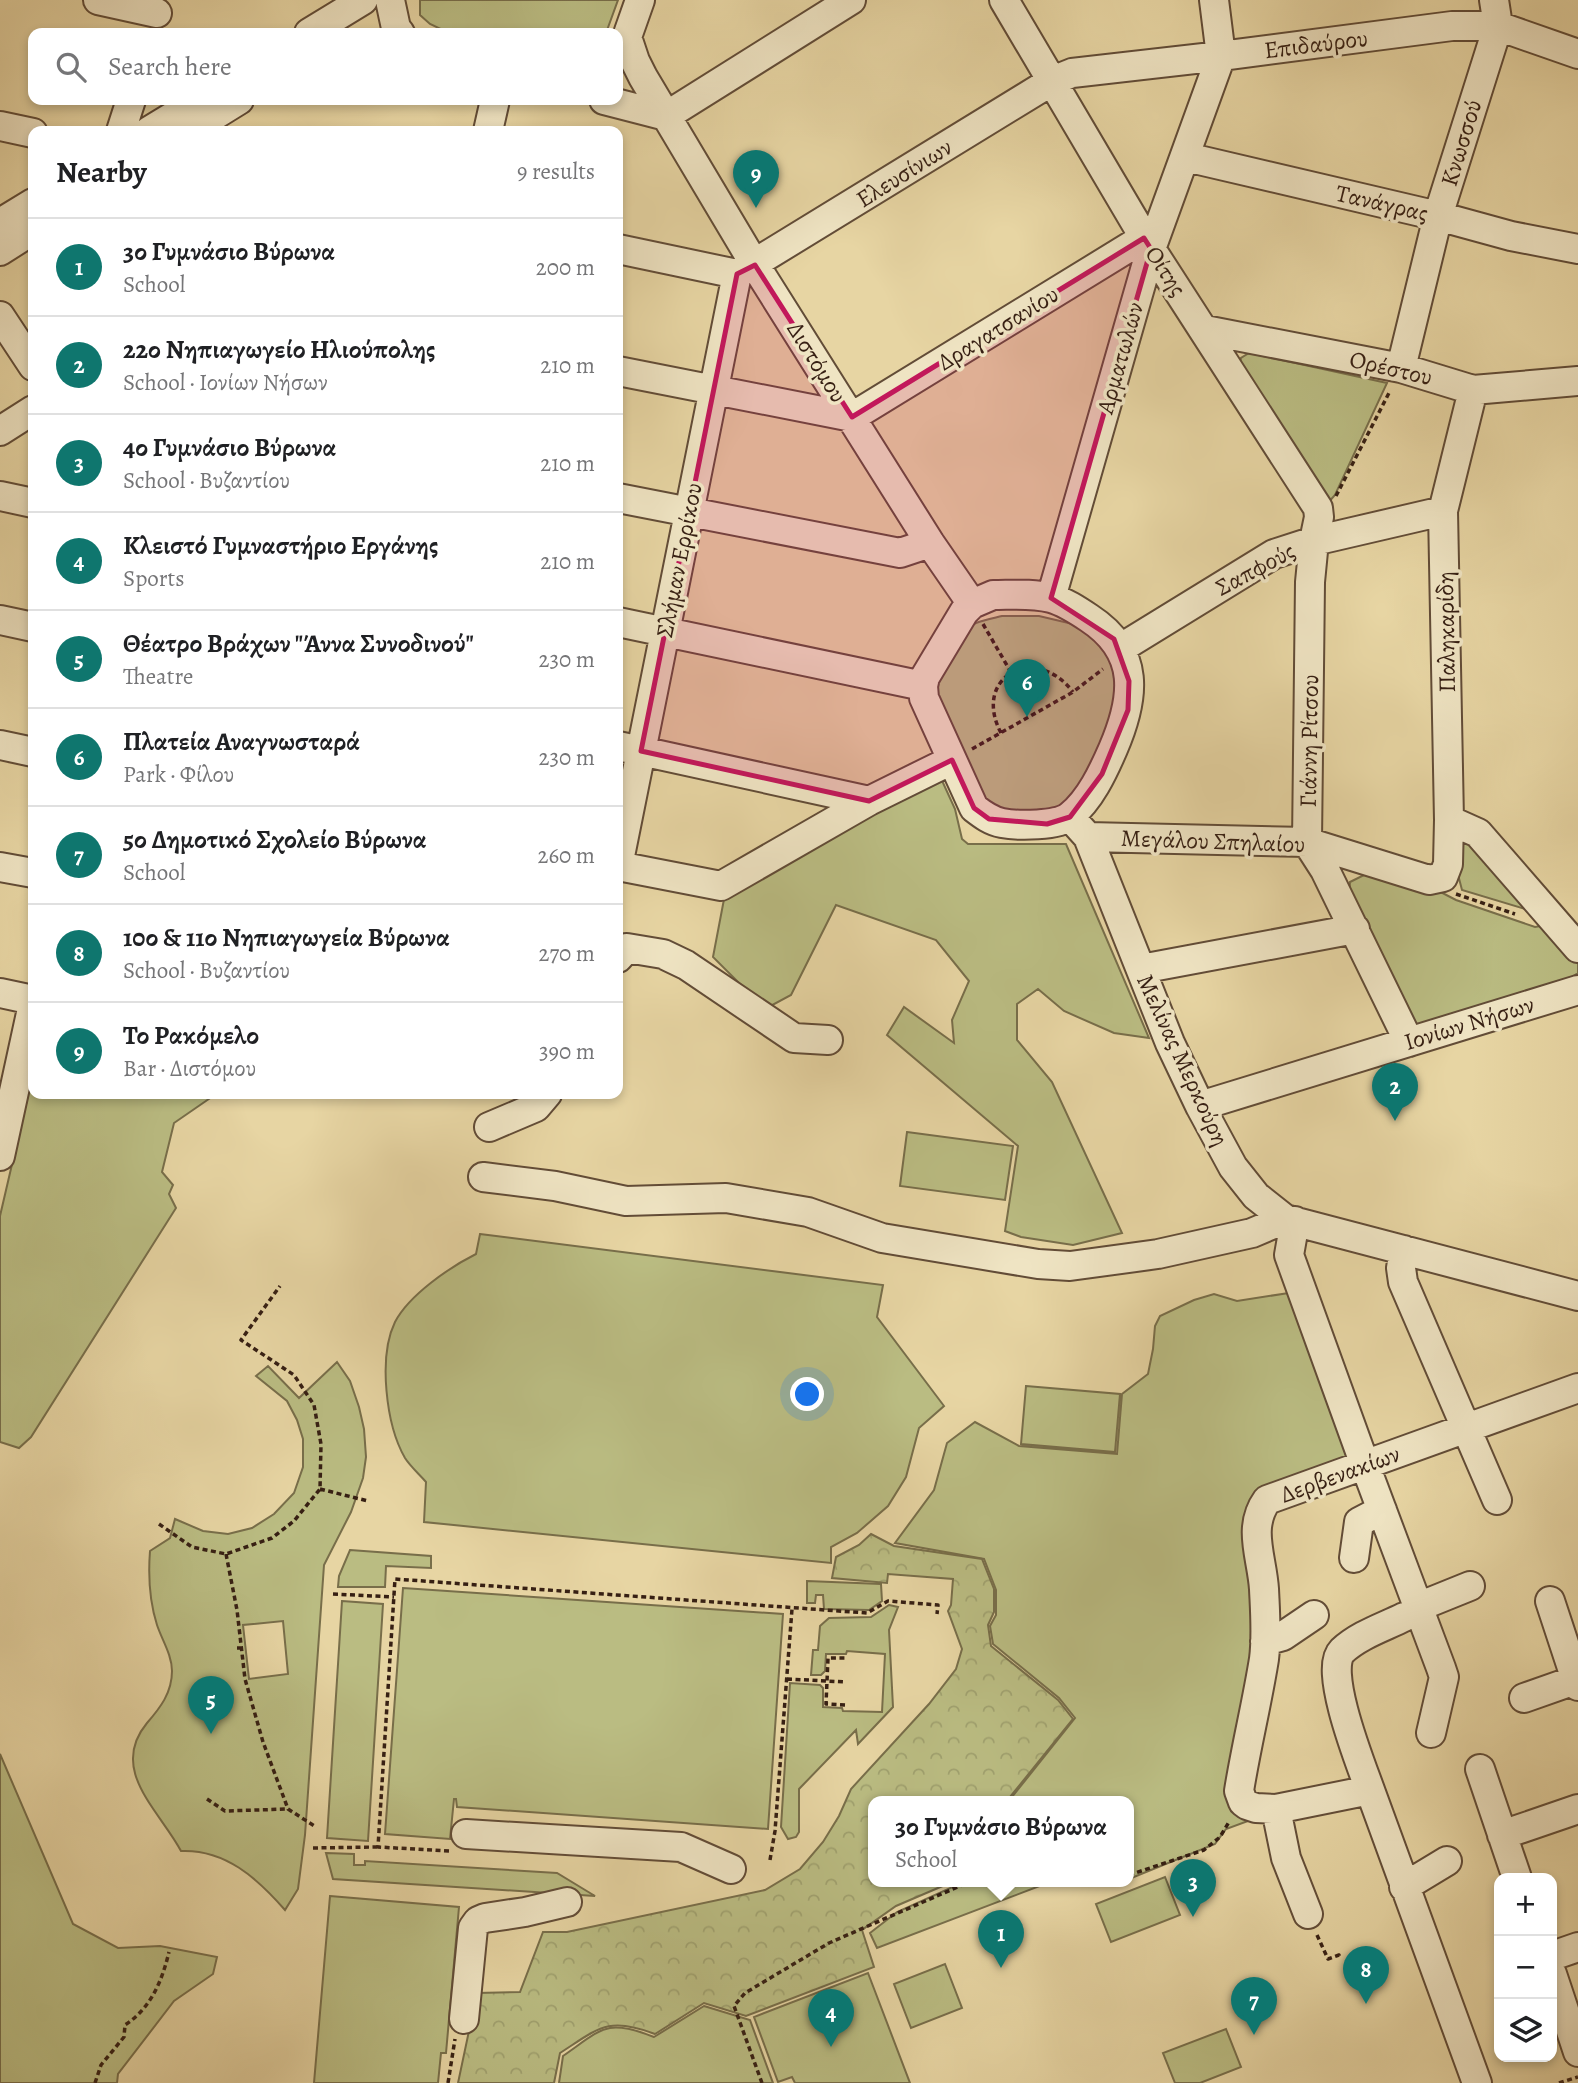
<!DOCTYPE html>
<html lang="en">
<head>
<meta charset="utf-8">
<style>
	body { margin:0; font-family:Alegreya,serif; background:#f6f6f6; color:#202124 }
	.controls { position:absolute; right:21px; bottom:21px; display:grid; overflow:hidden; border-radius:14px; box-shadow:0 4px 10px #0003 }
	.controls button { width:63px; height:63px; display:grid; place-items:center; padding:0; border:0; border-bottom:2px solid #e0e0e0; background:#fff; color:#202124; font:35px sans-serif }
	.you { position:absolute; left:808px; top:1395px; width:24px; height:24px; margin:-18px; border:5px solid #fff; border-radius:50%; background:#1a73e8; box-shadow:0 0 0 10px #1a73e833 }
	.badge { display:grid; place-items:center; width:46px; height:46px; border-radius:50%; background:#0f766e; color:#fff; font-size:23px; font-weight:700 }
	.pin { position:absolute; translate:-50% -58px; filter:drop-shadow(0 2px 4px #0008) }
	.pin::after { content:''; position:absolute; top:37px; width:24px; height:21px; background:inherit; clip-path:polygon(0 0,100% 0,50% 100%) }
	.popup { position:absolute; left:868px; top:1796px; width:266px; height:91px; box-sizing:border-box; display:grid; place-content:center; border-radius:14px; background:#fff; filter:drop-shadow(0 2px 5px #0005); font-size:23px; white-space:nowrap; color:#757577 }
	.popup b { font-size:26px; color:#202124 }
	.popup::after { content:''; position:absolute; left:50%; top:100%; margin-left:-14px; border:14px solid transparent; border-top-color:#fff }
	.list { margin:0; padding:0; list-style:none }
	h2 { display:flex; justify-content:space-between; align-items:center; height:91px; margin:0; padding:0 28px; font-size:30px }
	h2 small { font-size:23px; font-weight:400; color:#757577 }
	.list li { display:grid; grid-template-columns:46px 1fr auto; gap:21px; align-items:center; box-sizing:border-box; height:98px; padding:0 28px; border-top:2px solid #e0e0e0 }
	.list b { display:block; font-size:26px; white-space:nowrap }
	.list p { margin:0; font-size:23px; white-space:nowrap; color:#757577 }
	.list em { font-size:23px; font-style:normal; color:#757577 }
	.icon { flex:none; width:38px; height:38px; fill:none; stroke:currentColor; stroke-width:2; stroke-linecap:round; stroke-linejoin:round }
	.map { position:relative; flex:none; width:1578px; height:2083px; overflow:hidden }
	.search { position:absolute; background:#fff; box-shadow:0 4px 10px #0003; left:28px; top:28px; width:595px; height:77px; display:flex; align-items:center; gap:18px; box-sizing:border-box; padding:0 24px; border-radius:14px; color:#757577; font-size:26px }
	.panel { position:absolute; background:#fff; box-shadow:0 4px 10px #0003; left:28px; top:126px; width:595px; height:973px; border-radius:14px }
	.map>svg:first-child { display:block }
	.green { fill:#babc82; stroke:#786e4a; stroke-width:2; fill-rule:evenodd }
	.forest { fill:url(#forest-crowns); stroke:#786e4a; stroke-width:2 }
	.lines { fill:none; stroke-linecap:round; stroke-linejoin:round }
	.minor-casing { stroke:#624c37; stroke-width:32 }
	.path { stroke:#361f13; stroke-width:3.5; stroke-dasharray:5 3.5; stroke-linecap:butt }
	.minor { stroke:#efe4c3; stroke-width:28 }
	.marked { fill:#c2185b; fill-opacity:0.2; stroke:#c2185b; stroke-width:5; stroke-linejoin:round }
	.labels { text-anchor:middle; dominant-baseline:central; stroke-width:7; stroke-linejoin:round; paint-order:stroke }
	.street-label { font-size:24px; fill:#361f13; stroke:#efe4c3 }
</style>
</head>
<body>
<div class="map">
<svg width="1578" height="2083" viewBox="0 0 1578 2083">
	<defs>
		<pattern id="forest-crowns" width="20" height="18" patternUnits="userSpaceOnUse" patternTransform="scale(1.75)"><rect width="20" height="18" fill="#babc82"/><path d="M2 6a3 3 0 1 1 6 0M12 15a3 3 0 1 1 6 0" fill="none" stroke="#a0a16f"/></pattern>
	</defs>
	<rect width="100%" height="100%" fill="#e7d5a3"/>
	<filter id="stains"><feTurbulence type="fractalNoise" baseFrequency=".00286" numOctaves="4"/><feColorMatrix values="0 0 0 0 .2 0 0 0 0 .09 0 0 0 0 .02 0 0 0 .5 -.17"/></filter>
	<radialGradient id="worn" r=".72"><stop offset=".6" stop-color="#630" stop-opacity="0"/><stop offset="1" stop-color="#630" stop-opacity=".3"/></radialGradient>
	<!-- green -->
	<path class="green" d="M420 0H618L606 33H449L430 24 420 15Z
		M1249 353 1387 383 1335 495 1327 504 1239 367 1241 358Z
		M1002 616H1039L1077 625 1110 650 1118 679 1116 714 1099 767 1063 810 990 813 933 698C938 674 951 634 976 623 984 620 994 618 1002 616Z
		M939 774 955 809 962 839 968 844H1066L1149 1038 1114 1033 1064 1011 1038 989 1017 1004V1040L1052 1082 1122 1233 1073 1245 1021 1237 1005 1231 1018 1146 887 1035 904 1007 954 1043 952 1020 969 981 936 940 836 905 791 995 765 1009 713 957 725 894Z
		M1463 840H1476L1535 912 1462 890 1455 863Z
		M1370 872 1429 886 1456 900 1535 927 1546 925 1578 959V973L1567 980 1416 1031 1349 896 1350 882Z
		M33 1074V1094H216L174 1123 162 1172 173 1185 169 1194 176 1208 31 1437 19 1448 0 1442V1216Z
		M907 1132 1013 1146 1005 1200 900 1186Z
		M480 1234 883 1285 877 1317 944 1406 919 1428 906 1477 888 1506 857 1533 831 1547V1563L424 1522 426 1482C419 1474 410 1466 405 1458 386 1425 378 1357 395 1322 409 1295 450 1267 476 1254Z
		M1295 1292 1357 1459 1261 1494 1260 1643 1237 1814 1248 1821 1226 1829 1215 1844 1129 1879V1802H1008L1075 1718 1059 1698 993 1644 990 1626 996 1615V1590L984 1559 895 1543 934 1490 947 1443 975 1422 1019 1446 1117 1454 1122 1394 1148 1374 1153 1349 1155 1326 1160 1316 1194 1300 1214 1294 1237 1301Z
		M337 1362 350 1381 359 1407 364 1429 366 1457 363 1478 351 1512 324 1565 305 1835 298 1889 285 1910C257 1878 225 1849 181 1851 160 1811 108 1770 147 1723 160 1708 172 1693 172 1671 172 1655 162 1640 157 1625 149 1600 148 1577 150 1551L170 1538 175 1519 203 1531 228 1534 252 1528 274 1514 294 1493 303 1467V1439L297 1420 287 1401 256 1376 268 1366 299 1398ZM283 1621 288 1674 249 1679 243 1625Z
		M1026 1386 1120 1394 1115 1452 1021 1444Z
		M350 1550 431 1556V1568L386 1566 385 1587H338L339 1576Z
		M807 1581 881 1584 882 1601 869 1610 824 1609 823 1595H816L815 1603H807Z
		M403 1588 783 1614 768 1829 457 1807 456 1799H454L450 1839 385 1834Z
		M342 1601 383 1604 368 1841 327 1838Z
		M889 1605 898 1607 889 1630 893 1707 858 1744 856 1730 799 1789V1832L796 1837 788 1839 781 1827 790 1683 820 1685 823 1688V1707L842 1708 843 1711 882 1712 885 1654 847 1651 846 1654H826L825 1671 821 1675H811L813 1650H818L820 1626 829 1618 871 1617Z
		M0 1754 73 1924 118 1948 160 1946 217 1957 213 1974 174 2001 118 2074 117 2083H0Z
		M326 1853 354 1854V1865H365V1861L557 1873 595 1896 333 1879Z
		M1165 1877 1180 1915 1111 1942 1096 1904Z
		M958 1882H1050L877 1948 870 1933 897 1912 955 1886Z
		M330 1896 459 1907 446 2053H441L438 2083H314Z
		M945 1964 962 2008 911 2028 894 1984Z
		M868 1973 910 2083H795L792 2077 778 2082 754 2017Z
		M704 2006 750 2020 773 2083H559L563 2056C602 2029 606 2018 654 2037Z
		M1226 2029 1241 2067 1200 2083H1175L1163 2053Z"/>
	<!-- forest -->
	<path class="forest" d="M871 1534 894 1546 982 1559 994 1589V1612L988 1625 991 1646 1058 1700 1073 1719 1006 1802H873V1882H952L896 1906 862 1930 874 1967 746 2016 704 2003 655 2034C608 2016 599 2028 560 2053L554 2083H458L477 1993 520 1992 543 1932H567L765 1890 800 1869 823 1842 839 1816 851 1789 929 1704 956 1669 962 1649 948 1611 951 1605 953 1579 888 1574 887 1583 832 1578 836 1557 859 1545Z"/>
	<g class="lines">
		<!-- minor casing -->
		<g class="minor-casing">
			<path id="minor" d="M98 0 157 13
				M390 0 396 28 400 33
				M1004 0 1151 249 1318 508 1319 517 1314 541 1310 582 1307 842 1325 870 1409 1042
				M309 33 363 0
				M627 37 635 61 643 77 755 265 930 543 972 604
				M618 53 627 37 640 0
				M604 100 666 116
				M666 116 851 0
				M0 126 33 133
				M121 131 131 100
				M149 131 200 100
				M189 131 239 100
				M488 131 495 100
				M1186 157 1438 216 1511 236 1578 249
				M0 223 33 203
				M618 249 737 274
				M0 251 33 230
				M0 316 33 366
				M1205 330 1401 368 1473 390 1578 381
				M1401 368 1438 216 1498 26 1494 0
				M618 371 852 417 1144 238
				M0 431 33 410
				M0 496 33 503
				M618 498 900 553 930 543
				M993 595C1012 595 1032 593 1051 598 1065 602 1077 610 1089 618 1141 652 1135 698 1113 749 1103 772 1090 800 1070 816 1058 826 1018 826 1002 823 991 821 983 815 974 808L924 698 923 686 925 677 964 612 972 604Z
				M1051 598 1151 249 1221 56 1214 0
				M0 620 33 627
				M618 622 923 686
				M1121 648 1274 554 1314 541 1443 511
				M0 745 33 752
				M618 746 869 801
				M1070 817 1088 837 1170 1043 1200 1106 1233 1167 1256 1196 1285 1219 1578 1296
				M1449 820 1478 833 1578 948
				M1088 837 1307 842 1429 880 1443 877 1448 864 1449 820 1443 511 1473 390
				M618 866 737 274 1052 81 1072 73 1221 56 1452 26H1498L1578 54
				M618 866 721 886 869 801 952 760
				M0 867 33 873
				M618 958 627 948 663 954 686 965 794 1038 828 1040
				M1141 969 1355 929
				M0 993 33 1000
				M1200 1106 1578 990
				M489 1127 536 1107 547 1094
				M0 1156 33 1004
				M483 1177 555 1186 626 1201 726 1198 808 1212 882 1238 1038 1264 1070 1266 1158 1254 1252 1233 1285 1219
				M1295 1221 1289 1255 1365 1465 1441 1668 1444 1677 1431 1733
				M1404 1250 1401 1268 1403 1282 1497 1500
				M1354 1558 1359 1522 1382 1510
				M1550 1601 1578 1686
				M1418 1607 1470 1586
				M1265 1641 1283 1636 1314 1615
				M1524 1698 1578 1679
				M1480 1769 1517 1878
				M1370 1790C1361 1765 1323 1670 1342 1651 1359 1635 1384 1627 1404 1617
				M1276 1809 1286 1858 1308 1914
				M466 1834 681 1847 731 1869
				M1502 1835 1578 1809
				M1404 1887 1447 1861
				M1552 1956 1578 1947
				M1552 1974 1578 2052
				M464 2019 473 1928 478 1921 485 1918 525 1912 567 1902
				M1477 2083 1370 1790 1276 1809 1256 1808 1247 1805 1243 1802 1239 1791C1246 1747 1257 1703 1264 1659 1267 1636 1265 1611 1264 1589 1262 1557 1247 1528 1267 1500L1578 1388"/>
		</g>
		<!-- path -->
		<path class="path" d="M1336 496 1390 391
			M983 624 1012 674
			M1001 733C971 676 1036 643 1073 692
			M972 749 1073 692 1103 669
			M1456 894 1515 914
			M320 1489 368 1501
			M159 1524 192 1547 226 1554 272 1538 294 1521 320 1489 321 1444 314 1405 294 1375 241 1340 280 1286
			M226 1554 237 1610 245 1679 263 1742 288 1809 316 1827
			M333 1594 394 1597
			M237 1648H245
			M787 1679 846 1682
			M845 1705 826 1704 828 1658H847
			M207 1799 225 1811 288 1809
			M313 1848 377 1847
			M449 1851 378 1847 395 1579 867 1613 888 1601 938 1605 937 1614
			M770 1860 775 1831 792 1609
			M1129 1875 1204 1850 1220 1837 1229 1822
			M1098 1882H1102
			M1317 1935 1328 1959 1339 1955 1340 1959
			M95 2083 101 2065 124 2037 125 2025C151 2008 162 1981 169 1952
			M448 2083 455 2039
			M762 2083 734 2006 745 1993 829 1943 969 1882
			M1559 2083 1578 2077"/>
		<!-- minor -->
		<use href="#minor" class="minor"/>
	</g>
	<!-- marked area -->
	<path class="marked" d="M1144 238 1151 249 1051 598 1114 639 1129 681 1128 710 1102 774 1070 817 1047 824 989 819 974 808 952 760 869 801 641 751 737 274 755 265 852 417Z"/>
	<g class="labels">
		<!-- street labels -->
		<g class="street-label">
			<text transform="translate(1316 44) rotate(-7)">Επιδαύρου</text>
			<text transform="translate(1461 143) rotate(-73)">Κνωσσού</text>
			<text transform="translate(904 173) rotate(-32)">Ελευσίνιων</text>
			<text transform="translate(1382 203) rotate(13)">Τανάγρας</text>
			<text transform="translate(1166 271) rotate(57)">Οίτης</text>
			<text transform="translate(998 328) rotate(-32)">Δραγατσανίου</text>
			<text transform="translate(1120 358) rotate(-74)">Αρματωλών</text>
			<text transform="translate(817 362) rotate(58)">Διστόμου</text>
			<text transform="translate(1391 368) rotate(13)">Ορέστου</text>
			<text transform="translate(679 560) rotate(-79)">Σλήμαν Ερρίκου</text>
			<text transform="translate(1255 569) rotate(-28)">Σαπφούς</text>
			<text transform="translate(1446 632) rotate(-91)">Παληκαρίδη</text>
			<text transform="translate(1309 741) rotate(-89)">Γιάννη Ρίτσου</text>
			<text transform="translate(1213 841) rotate(2)">Μεγάλου Σπηλαίου</text>
			<text transform="translate(1469 1023) rotate(-17)">Ιονίων Νήσων</text>
			<text transform="translate(1183 1060) rotate(65)">Μελίνας Μερκούρη</text>
			<text transform="translate(1340 1474) rotate(-20)">Δερβενακίων</text>
		</g>
	</g>
	<rect width="100%" height="100%" filter="url(#stains)"/>
	<rect width="100%" height="100%" fill="url(#worn)"/>
</svg>
<div class="controls">
<button>+</button>
<button>−</button>
<button><svg class="icon" aria-label="layers" viewBox="0 0 24 24"><path d="M12 4l9 5-9 5-9-5zM3 14l9 5 9-5"/></svg></button>
</div>
<div class="you"></div>
<div class="pin badge" style="left:1001px;top:1968px">1</div>
<div class="popup"><b>3ο Γυμνάσιο Βύρωνα</b>School</div>
<div class="pin badge" style="left:1395px;top:1121px">2</div>
<div class="pin badge" style="left:1193px;top:1917px">3</div>
<div class="pin badge" style="left:831px;top:2047px">4</div>
<div class="pin badge" style="left:211px;top:1734px">5</div>
<div class="pin badge" style="left:1027px;top:717px">6</div>
<div class="pin badge" style="left:1254px;top:2035px">7</div>
<div class="pin badge" style="left:1366px;top:2004px">8</div>
<div class="pin badge" style="left:756px;top:208px">9</div>
<div class="search"><svg class="icon" aria-label="search" viewBox="0 0 24 24"><circle cx="10" cy="10" r="6"/><path d="M15 15l6 6"/></svg>Search here</div>
<section class="panel">
<h2>Nearby<small>9 results</small></h2>
<ul class="list">
<li><span class="badge">1</span><div><b>3ο Γυμνάσιο Βύρωνα</b><p>School</p></div><em>200 m</em></li>
<li><span class="badge">2</span><div><b>22ο Νηπιαγωγείο Ηλιούπολης</b><p>School · Ιονίων Νήσων</p></div><em>210 m</em></li>
<li><span class="badge">3</span><div><b>4ο Γυμνάσιο Βύρωνα</b><p>School · Βυζαντίου</p></div><em>210 m</em></li>
<li><span class="badge">4</span><div><b>Κλειστό Γυμναστήριο Εργάνης</b><p>Sports</p></div><em>210 m</em></li>
<li><span class="badge">5</span><div><b>Θέατρο Βράχων &quot;Άννα Συνοδινού&quot;</b><p>Theatre</p></div><em>230 m</em></li>
<li><span class="badge">6</span><div><b>Πλατεία Αναγνωσταρά</b><p>Park · Φίλου</p></div><em>230 m</em></li>
<li><span class="badge">7</span><div><b>5ο Δημοτικό Σχολείο Βύρωνα</b><p>School</p></div><em>260 m</em></li>
<li><span class="badge">8</span><div><b>10ο &amp; 11ο Νηπιαγωγεία Βύρωνα</b><p>School · Βυζαντίου</p></div><em>270 m</em></li>
<li><span class="badge">9</span><div><b>Το Ρακόμελο</b><p>Bar · Διστόμου</p></div><em>390 m</em></li>
</ul>
</section>
</div>
</body>
</html>
